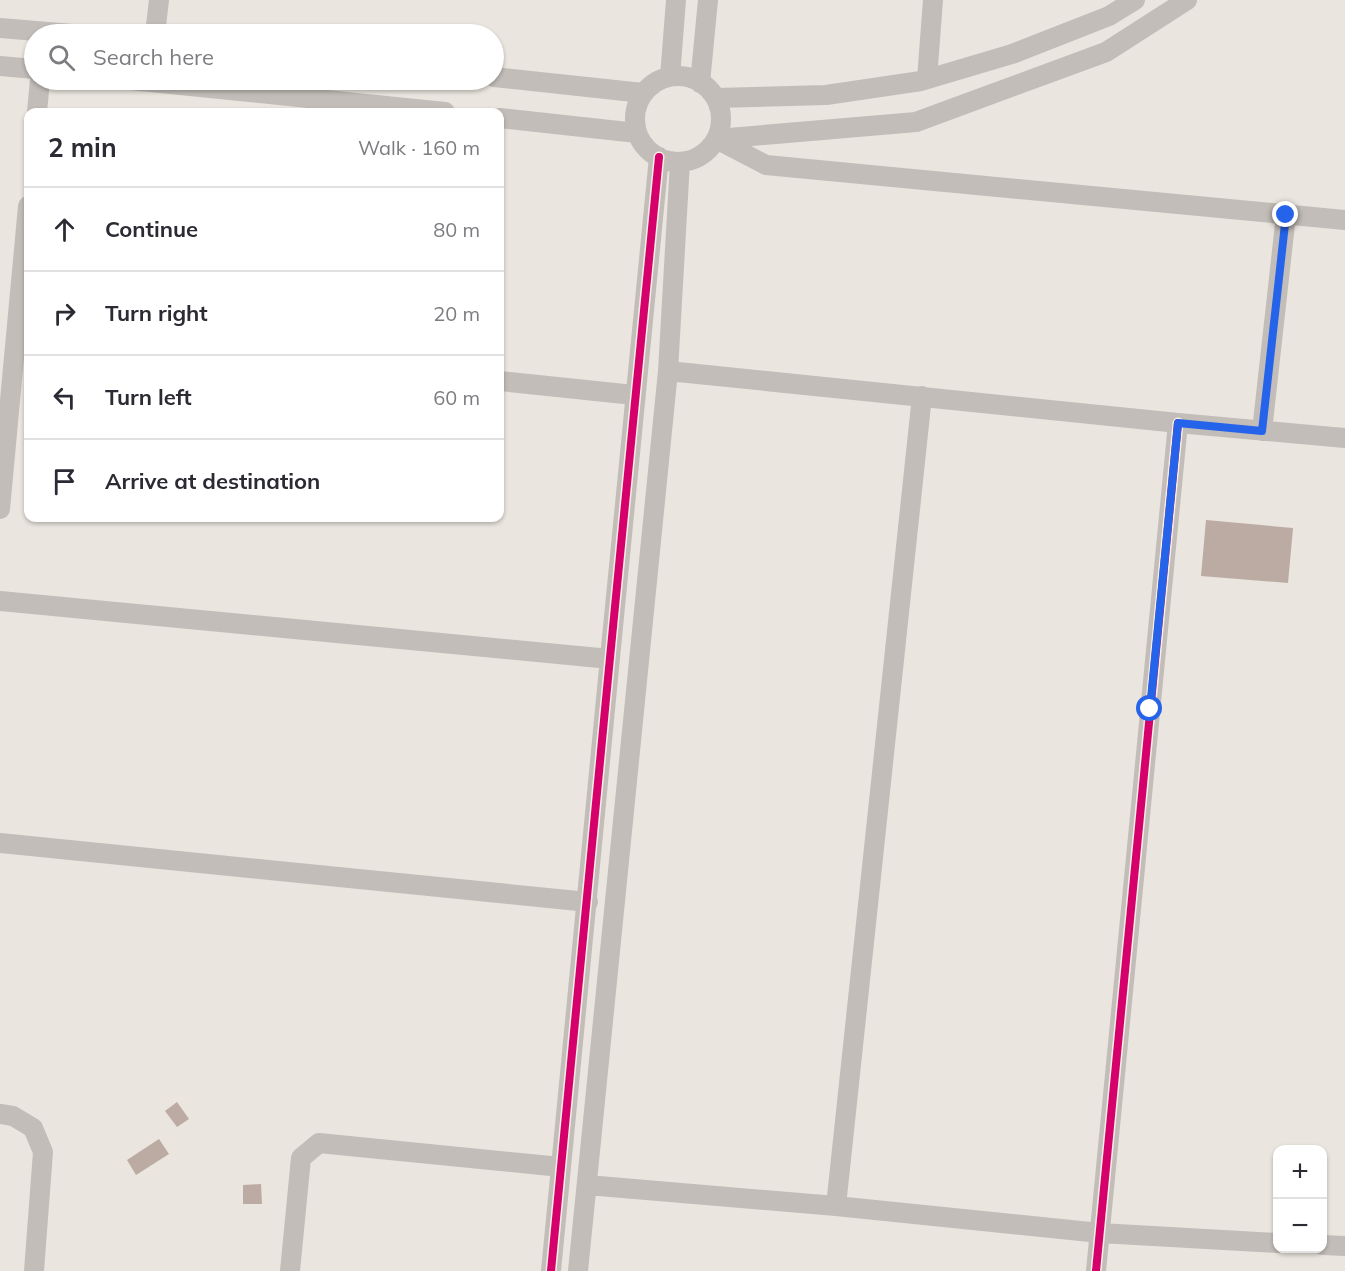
<!DOCTYPE html>
<html lang="en">
<head>
<meta charset="utf-8">
<style>
	body { margin:0; font-family:Mulish,sans-serif; background:#f2f2f3; color:#2b2b33 }
	.controls { position:absolute; right:18px; bottom:18px; display:grid; overflow:hidden; border-radius:12px; box-shadow:0 2px 4px #0004 }
	.controls button { width:54px; height:54px; display:grid; place-items:center; padding:0; border:0; border-bottom:2px solid #e1e1e2; background:#fff; color:#2b2b33; font:30px sans-serif }
	.stop { position:absolute; width:18px; height:18px; margin:-14px; border:4px solid #2563eb; border-radius:50%; background:#fff }
	.stop.end { background:#2563eb; border-color:#fff; box-shadow:0 2px 6px #0008 }
	.list { margin:0; padding:0; list-style:none }
	h2 { display:flex; justify-content:space-between; align-items:center; height:78px; margin:0; padding:0 24px; font-size:26px }
	h2 small { font-size:20px; font-weight:400; color:#7c7c81 }
	.list li { display:grid; grid-template-columns:39px 1fr auto; gap:18px; align-items:center; box-sizing:border-box; height:84px; padding:0 24px; border-top:2px solid #e1e1e2 }
	.list b { display:block; font-size:22px; white-space:nowrap }
	.list em { font-size:20px; font-style:normal; color:#7c7c81 }
	.icon { flex:none; width:33px; height:33px; fill:none; stroke:currentColor; stroke-width:2; stroke-linecap:round; stroke-linejoin:round }
	.map { position:relative; flex:none; width:1345px; height:1271px; overflow:hidden }
	.search { position:absolute; background:#fff; box-shadow:0 2px 4px #0004; left:24px; top:24px; width:480px; height:66px; display:flex; align-items:center; gap:15px; box-sizing:border-box; padding:0 21px; border-radius:33px; color:#7c7c81; font-size:22px }
	.panel { position:absolute; background:#fff; box-shadow:0 2px 4px #0004; left:24px; top:108px; width:480px; height:414px; border-radius:12px }
	.map>svg:first-child { display:block }
	.building { fill:#bcaba2 }
	.lines { fill:none; stroke-linecap:round; stroke-linejoin:round }
	.minor { stroke:#c2bdb8; stroke-width:20 }
	.cycleway-casing { stroke:#f7f0e5; stroke-width:11 }
	.cycleway { stroke:#d6006c; stroke-width:8 }
	.route { stroke:#2563eb; stroke-width:8 }
</style>
</head>
<body>
<div class="map">
<svg width="1345" height="1271" viewBox="0 0 1345 1271">
	<rect width="100%" height="100%" fill="#eae5de"/>
	<!-- building -->
	<path class="building" d="M1206 520 1293 528 1288 583 1201 576Z
		M177 1102 189 1119 177 1127 165 1111Z
		M159 1139 169 1154 136 1175 127 1160Z
		M261 1184 262 1204H243V1185Z"/>
	<g class="lines">
		<!-- minor -->
		<path class="minor" d="M0 28 72 34
			M155 34 159 0
			M0 66 34 69
			M635 119a43 43 0 1 1 86 0a43 43 0 1 1-86 0Z
			M494 77 643 93
			M670 77 676 0
			M927 79 933 0
			M131 80 445 112
			M700 83 708 0
			M716 98 826 95 921 81 1012 54 1109 16 1135 0
			M37 112 40 80
			M500 118 637 133
			M716 139 766 165 1345 220
			M717 139 916 122 1106 52 1187 0
			M668 371 1178 423 1345 438
			M500 381 634 395
			M1262 431 1286 215
			M0 509 28 206
			M0 601 610 659
			M0 843 588 902
			M0 1114 13 1116 33 1128 43 1152 34 1271
			M587 1185 836 1206 1100 1233 1278 1243
			M836 1206 922 396
			M1322 1245 1345 1246
			M290 1271 301 1158 319 1143 561 1167
			M551 1271C588 900 621 528 659 157
			M578 1271 668 371 680 162
			M1096 1271 1178 423"/>
		<!-- cycleway casing -->
		<g class="cycleway-casing">
			<path id="cycleway" d="M551 1271C588 900 621 528 659 157
				M1096 1271 1178 423"/>
		</g>
		<!-- cycleway -->
		<use href="#cycleway" class="cycleway"/>
	</g>
	<g class="lines">
		<!-- route -->
		<path class="route" d="M1150 709 1178 423 1262 431 1286 215"/>
	</g>
</svg>
<div class="controls">
<button>+</button>
<button>−</button>
</div>
<div class="stop" style="left:1150px;top:709px"></div>
<div class="stop end" style="left:1286px;top:215px"></div>
<div class="search"><svg class="icon" aria-label="search" viewBox="0 0 24 24"><circle cx="10" cy="10" r="6"/><path d="M15 15l6 6"/></svg>Search here</div>
<section class="panel">
<h2>2 min<small>Walk · 160 m</small></h2>
<ul class="list">
<li><svg class="icon" aria-label="ahead" viewBox="0 0 24 24"><path d="M12 20V5M6 11l6-6 6 6"/></svg><div><b>Continue</b></div><em>80 m</em></li>
<li><svg class="icon" aria-label="right" viewBox="0 0 24 24"><path d="M7 20v-9h11M14 6l5 5-5 5"/></svg><div><b>Turn right</b></div><em>20 m</em></li>
<li><svg class="icon" aria-label="left" viewBox="0 0 24 24"><path d="M17 20v-9H6M10 6l-5 5 5 5"/></svg><div><b>Turn left</b></div><em>60 m</em></li>
<li><svg class="icon" aria-label="arrive" viewBox="0 0 24 24"><path d="M6 21V4h12l-3 4 3 4H6"/></svg><div><b>Arrive at destination</b></div></li>
</ul>
</section>
</div>
</body>
</html>
